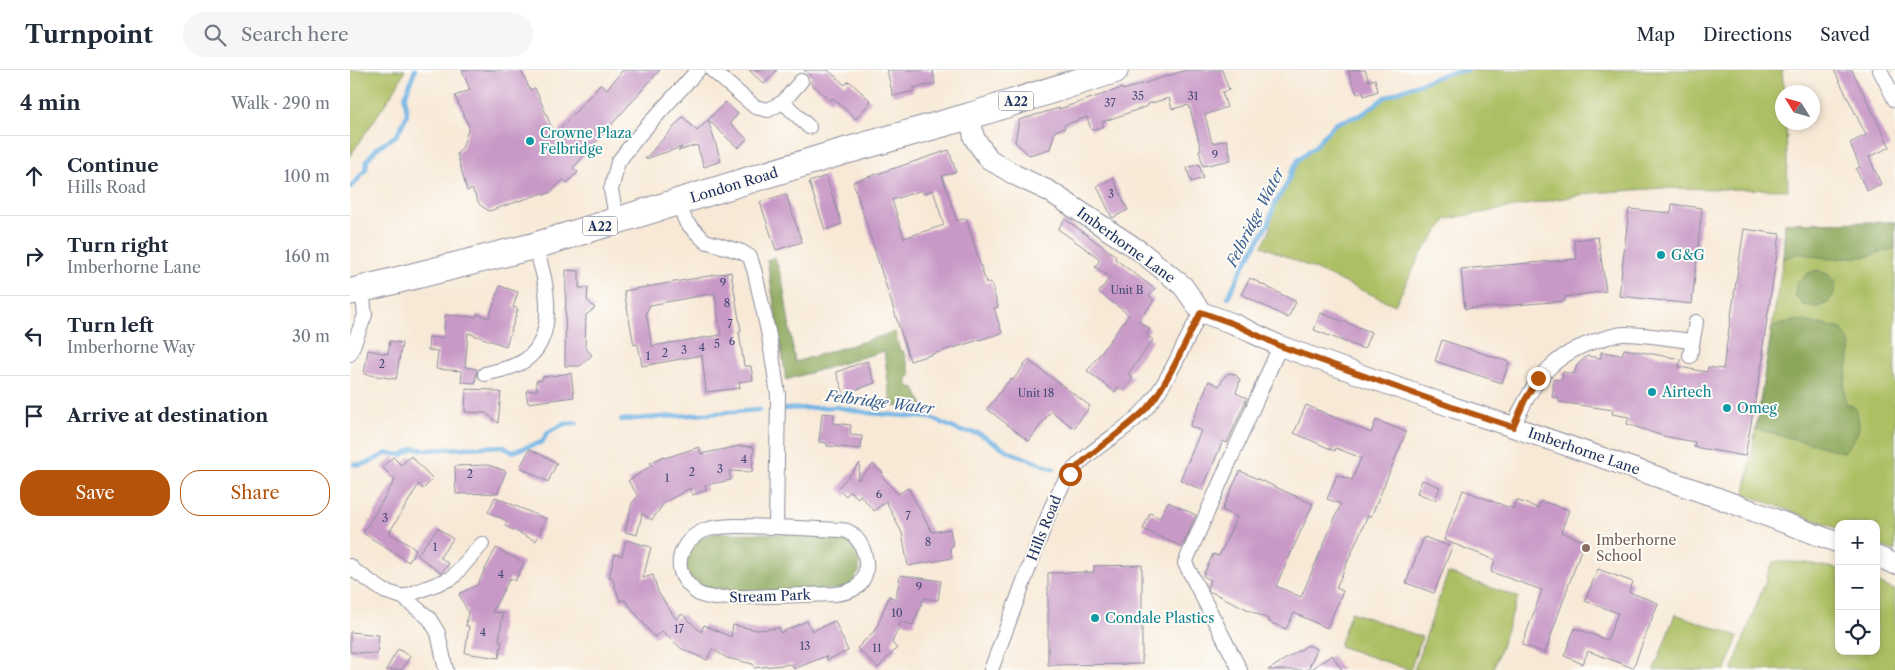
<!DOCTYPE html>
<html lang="en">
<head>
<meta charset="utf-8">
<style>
	body { margin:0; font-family:"Libre Caslon Text",serif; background:#f6f6f7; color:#1f2937 }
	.controls { position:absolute; right:15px; bottom:15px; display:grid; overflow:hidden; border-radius:10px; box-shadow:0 2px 8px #0003 }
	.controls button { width:45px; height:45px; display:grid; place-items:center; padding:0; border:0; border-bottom:1px solid #e0e1e3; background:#fff; color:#1f2937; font:25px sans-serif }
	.compass { position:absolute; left:1425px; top:15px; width:45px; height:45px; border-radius:50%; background:#fff; box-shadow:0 2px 8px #0003; rotate:307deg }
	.stop { position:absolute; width:15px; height:15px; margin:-11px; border:4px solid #b45309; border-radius:50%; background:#fff }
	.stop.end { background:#b45309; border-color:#fff; box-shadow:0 1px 5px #0008 }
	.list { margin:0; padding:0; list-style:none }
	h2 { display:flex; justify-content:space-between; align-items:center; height:65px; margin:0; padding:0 20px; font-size:21px }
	h2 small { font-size:16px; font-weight:400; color:#747a83 }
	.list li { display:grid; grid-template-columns:32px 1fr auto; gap:15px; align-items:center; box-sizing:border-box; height:80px; padding:0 20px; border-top:1px solid #e0e1e3 }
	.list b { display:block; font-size:19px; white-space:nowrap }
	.list p { margin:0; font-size:16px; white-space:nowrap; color:#747a83 }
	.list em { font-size:16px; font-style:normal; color:#747a83 }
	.actions { display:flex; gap:10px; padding:15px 20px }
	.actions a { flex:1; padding:11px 0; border:1px solid #b45309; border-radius:20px; text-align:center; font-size:18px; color:#b45309 }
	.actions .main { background:#b45309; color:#fff }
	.icon { flex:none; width:28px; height:28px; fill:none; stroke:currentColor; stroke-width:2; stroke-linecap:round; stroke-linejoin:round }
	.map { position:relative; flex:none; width:1545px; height:600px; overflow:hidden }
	header { display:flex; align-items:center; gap:30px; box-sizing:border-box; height:70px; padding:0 25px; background:#fff; border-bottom:1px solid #e0e1e3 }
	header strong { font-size:24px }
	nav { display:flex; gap:28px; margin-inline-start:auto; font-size:18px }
	.search { width:350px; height:45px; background:#f6f6f7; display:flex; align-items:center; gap:12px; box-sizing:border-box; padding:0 18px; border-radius:28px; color:#747a83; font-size:19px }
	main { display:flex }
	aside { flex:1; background:#fff }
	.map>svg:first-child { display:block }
	.green { fill:#adbf63; stroke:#647760 }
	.forest { fill:#8aa659; stroke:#526a5c }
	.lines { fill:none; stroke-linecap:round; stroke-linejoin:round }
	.stream { stroke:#6fb2e4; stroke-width:4.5 }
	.building { fill:#c899c6; fill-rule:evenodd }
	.street-casing { stroke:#8a8c9a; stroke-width:16 }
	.secondary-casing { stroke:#8a8c9a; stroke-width:22 }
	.highway-casing { stroke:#8a8c9a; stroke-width:28 }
	.street { stroke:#fff; stroke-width:14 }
	.secondary { stroke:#fff; stroke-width:20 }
	.highway { stroke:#fff; stroke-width:26 }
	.route { stroke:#b45309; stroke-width:6 }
	.culture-dot { fill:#0f9aa8; stroke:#fdfcf7; stroke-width:2 }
	.education-dot { fill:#8d6e63; stroke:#fdfcf7; stroke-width:2 }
	.labels { text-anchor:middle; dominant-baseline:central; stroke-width:4; stroke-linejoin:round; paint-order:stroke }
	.number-label { font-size:11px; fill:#464a78 }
	.shield { fill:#fdfcf7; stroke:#5f6c8c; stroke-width:1 }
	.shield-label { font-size:12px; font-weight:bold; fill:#1b2f5e }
	.culture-label { font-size:14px; fill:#0d838f; stroke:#fdfcf7; text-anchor:start }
	.street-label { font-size:14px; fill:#1b2f5e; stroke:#fdfcf7 }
	.education-label { font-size:14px; fill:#785e54; stroke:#fdfcf7; text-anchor:start }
	.water-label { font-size:15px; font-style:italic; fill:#385d8d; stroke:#fdfcf7 }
</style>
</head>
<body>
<header>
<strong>Turnpoint</strong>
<div class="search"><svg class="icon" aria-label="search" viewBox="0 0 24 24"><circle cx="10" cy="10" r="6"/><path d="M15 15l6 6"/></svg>Search here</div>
<nav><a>Map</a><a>Directions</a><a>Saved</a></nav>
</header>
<main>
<aside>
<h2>4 min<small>Walk · 290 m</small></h2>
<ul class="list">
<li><svg class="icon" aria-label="ahead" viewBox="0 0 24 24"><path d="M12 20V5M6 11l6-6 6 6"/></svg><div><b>Continue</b><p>Hills Road</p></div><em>100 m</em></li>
<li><svg class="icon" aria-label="right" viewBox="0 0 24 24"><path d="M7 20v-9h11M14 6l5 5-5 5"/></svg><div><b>Turn right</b><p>Imberhorne Lane</p></div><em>160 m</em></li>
<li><svg class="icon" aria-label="left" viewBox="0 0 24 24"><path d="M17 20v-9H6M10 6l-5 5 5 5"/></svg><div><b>Turn left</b><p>Imberhorne Way</p></div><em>30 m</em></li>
<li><svg class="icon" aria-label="arrive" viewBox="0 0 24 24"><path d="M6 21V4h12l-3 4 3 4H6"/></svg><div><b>Arrive at destination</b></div></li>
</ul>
<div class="actions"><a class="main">Save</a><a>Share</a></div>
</aside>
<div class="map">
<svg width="1545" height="600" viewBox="0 0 1545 600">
	<rect width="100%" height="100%" fill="#fdfcf7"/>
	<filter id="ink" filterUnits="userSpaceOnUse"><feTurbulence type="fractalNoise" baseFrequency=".02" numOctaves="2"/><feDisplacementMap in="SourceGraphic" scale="10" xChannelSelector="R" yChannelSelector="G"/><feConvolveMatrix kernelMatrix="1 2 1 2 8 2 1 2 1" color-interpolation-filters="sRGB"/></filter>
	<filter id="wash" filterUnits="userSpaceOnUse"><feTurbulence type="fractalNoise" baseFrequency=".0096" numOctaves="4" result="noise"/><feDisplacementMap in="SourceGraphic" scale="20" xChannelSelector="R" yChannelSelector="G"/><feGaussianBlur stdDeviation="1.12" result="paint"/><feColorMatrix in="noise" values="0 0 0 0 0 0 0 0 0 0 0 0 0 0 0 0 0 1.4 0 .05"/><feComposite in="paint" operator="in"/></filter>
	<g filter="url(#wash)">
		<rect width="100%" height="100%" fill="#f8e9d7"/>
		<!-- green -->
		<path class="green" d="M0 0H55L46 18 0 86Z
			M1117 0H1432L1434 22H1432V52L1436 53 1438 120 1312 118 1242 123 1097 149 1071 184 1045 235 912 176 921 158 918 154 925 133 949 89 965 76 986 53 1011 45 1034 28 1074 11 1095 4Z
			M1545 152V481L1526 474V454H1489V459L1395 424 1433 189 1435 153Z
			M1425 491 1457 493 1489 499V581H1526V512L1545 520V600H1382L1421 496Z
			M1098 503 1168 527 1143 600H1064Z
			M1001 542 1072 567 1060 600 989 576Z
			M1325 544 1388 566 1376 600H1304Z"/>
		<!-- forest -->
		<path class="forest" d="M1545 152V178L1519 186 1481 189 1449 183 1433 189 1435 153Z
			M425 187 433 214 445 292 545 262 550 281 553 280 561 305 557 308V314L560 317 565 318 575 340 559 339 541 335 534 281 436 310 417 190Z
			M1467 200 1479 205 1486 215 1483 225 1478 233 1467 237 1454 235 1445 225 1447 212 1457 204Z
			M1448 250 1492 259 1501 275 1494 319 1496 333 1505 338C1513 358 1508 366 1493 382L1406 359 1422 257Z
			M367 463 490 464 502 471 510 490 509 502 501 514 493 519 361 522 342 513C340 508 335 500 335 494 334 475 352 466 367 463Z"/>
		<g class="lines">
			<!-- stream -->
			<path class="stream" d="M0 117 3 115 16 99 17 90 27 78 47 65 57 45 55 27 65 0
				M878 227 893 197 918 154 925 133 937 114 941 102 949 89 965 76 980 59 986 53 1011 45 1034 28 1052 20 1095 4 1117 0
				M433 339 486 337 519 343 581 348 610 361 628 363 660 382 704 399
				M271 350 410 340
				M4 394 9 395 18 393 37 383 52 385 64 378 76 380 152 376 162 382 192 372 198 362 214 354 227 353"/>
		</g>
		<g id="blocks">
			<!-- building -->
			<path class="building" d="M112 0H171L180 20 185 18 205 65 250 14 257 19 273 0H310L223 98 228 102 217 113 213 110 201 122 194 125 193 123 139 141 130 135 122 119 117 121 107 84 112 78 119 57 105 26 120 20Z
				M399 0H427L414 14Z
				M454 0H478L495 15 499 11 521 31 506 49 483 28 481 31 460 13 463 8Z
				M537 0H583L585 14 563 18 564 21 543 26Z
				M836 0H872L879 20 872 22 877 37 855 45 862 73 877 70 881 90 853 96 849 80 851 79 839 35 822 39 819 28 798 34V36L752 52 754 56 741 60 737 47 714 55 715 58 705 61 700 79 679 85 665 72 669 50 709 38V39L772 18 773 20Z
				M998 0H1015L1019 11 1025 9 1028 21 1014 26 1013 22 1007 24Z
				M1484 0H1502L1540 77 1519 87 1531 114 1517 121 1506 99 1510 97 1500 73 1516 65Z
				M375 32 388 44 380 53 397 69 388 78 358 50Z
				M333 47 347 61 358 50 371 91 354 97 347 75 328 81 332 77 295 89Z
				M599 80 606 102 592 106 607 151 616 148 636 213 641 212 648 237 644 238 652 263 560 291 503 112ZM572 120 573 124 583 120 594 155 554 168 542 130Z
				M849 94 853 108 841 112 837 98Z
				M476 106 492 154 475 160 459 112Z
				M763 108 778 140 762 148 747 116Z
				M436 124 452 172 426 180 410 132Z
				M1322 134 1352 138 1342 234 1269 226 1279 139 1321 143Z
				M715 149 766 186 765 189 805 219 799 226 804 230 789 251 800 259 796 265 803 270 778 304 783 308 773 321 768 317 765 322 737 301 779 245 749 222 760 207 745 197 750 189 708 159Z
				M1394 159 1430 164 1412 283H1414L1395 386 1344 377 1345 372 1313 366 1277 354 1279 347 1262 344 1263 340 1209 332V328L1202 327 1204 309 1212 310 1213 302 1224 304 1227 295 1237 286 1251 288V282L1272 285 1274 279 1331 289 1329 297 1357 302 1358 297 1373 299Z
				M1248 167 1256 221 1215 227V231L1115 239 1111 199 1227 189 1224 170Z
				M216 200 229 201V218H238L237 230 245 238 236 245 235 277 242 285 230 296H215Z
				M381 202 391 261 389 262 394 296H401L403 310 389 312 390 318 356 322 352 285 292 296 288 274 284 275 274 221ZM365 223 371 265 302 276 296 243 300 235Z
				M900 208 946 232 938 248 891 224Z
				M150 216 168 222 163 237 168 239 156 276 118 263 115 297 127 299 125 313 111 312 112 301 86 299 88 281 78 280 79 267 94 268 95 245 126 247 127 244 139 248Z
				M971 243 1021 262 1014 279 964 260Z
				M1092 270 1159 292 1152 313 1085 291Z
				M40 271 52 273 46 309 14 304 18 280 38 284Z
				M678 290 740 336 724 358 701 341 679 371 637 339 661 308 663 310Z
				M517 291 525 313 494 324 486 302Z
				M221 303 224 327 178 333 176 321 187 320 186 311 192 310V307Z
				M879 303 885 304 890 310 886 323 897 328 877 373 873 371 852 420 830 410 851 361 840 356 859 311 869 316 875 306Z
				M116 319 143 320 144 322H151L148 353 136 343 115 342Z
				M956 335 1021 363 1026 350 1056 362 1021 447 1018 445 986 518 993 521 977 558 944 543 936 559 919 552 920 550 859 521 857 518 861 510 853 506 863 484 869 486 887 447 872 440 890 401 963 434 926 516 951 527 991 434 977 429 987 405 1002 410 1011 388 986 378 985 381 944 363Z
				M472 343 484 344 483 353 501 355 500 365 512 366 511 379 477 376V373L469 372Z
				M389 376 404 377 402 402 379 401 381 410 355 415 356 420 342 425 340 418 314 433 302 450 292 444 287 465 275 462 282 433 288 426 278 411 302 395 300 393 314 386 315 388 349 377 351 384Z
				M180 379 207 393 198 412 170 397Z
				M61 386 83 409 73 419 69 414 39 463 66 479 59 492 13 463 45 410 32 397 43 387 51 395Z
				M510 393 508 410 523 394 533 403 531 405 548 424 558 418 582 462 600 459 603 476 600 477 602 488 558 496 552 463 536 431 524 441 510 425 508 428 500 421 496 426 488 418Z
				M138 395 156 401 148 423 106 424 105 396Z
				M1072 410 1090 417 1085 430 1067 423Z
				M1113 420 1163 439 1166 430 1188 438 1191 431 1219 440 1211 462 1234 471 1195 583 1172 575 1192 520 1141 502 1145 490 1094 470Z
				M145 427 196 449 186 471 155 456 157 451 138 442Z
				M818 432 846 445 832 477 793 459 800 443 810 448Z
				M88 458 103 469 90 487 99 494 91 503 67 485Z
				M1074 467 1102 477 1084 523 1056 513Z
				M276 470 301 477 293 508 303 505 308 522 326 549 332 544 351 562 354 555 381 567 383 555 407 560 430 558V563L457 551 462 561 485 551 498 581 477 590 476 586 444 599 442 594 404 598 403 594 377 588 362 579 357 590 332 579 312 561 304 567 275 530 270 531 262 507H259L265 484 272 486Z
				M146 478 174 493 165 511 160 508 142 542 153 543 149 571H152L149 588 115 583 119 556H116L118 542 109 524 127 515Z
				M792 495V594L698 595V503L744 502V496Z
				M1248 499 1283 512 1279 522 1308 533 1283 598 1238 581 1233 594 1214 586 1225 558 1257 570 1268 543 1235 531Z
				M550 505 591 511 588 530 574 528 563 555 551 551 542 573 547 578 528 598 507 578 526 559 539 526 546 529Z
				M0 562 29 565 27 584 0 582Z
				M958 575 967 579 958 600H918Z
				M48 579 60 586 52 600H36Z
				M982 585 992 600H960Z"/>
		</g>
	</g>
	<g filter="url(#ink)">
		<use href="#blocks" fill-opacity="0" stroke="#8a8c9a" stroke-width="1"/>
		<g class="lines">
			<!-- street casing -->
			<g class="street-casing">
				<path id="street" d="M362 0 405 37 418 40 433 32 451 11
					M1530 0 1545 30
					M433 32 459 57
					M328 132 336 152 355 171 392 182 400 187 405 203 419 266 428 325 426 457 490 460C493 460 498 461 501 463 515 474 522 499 510 514 505 521 493 523 485 524L364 528C359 527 353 526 349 524 346 523 343 519 340 516 321 498 330 471 353 461 371 453 405 457 426 457
					M267 151 261 120 268 92 289 65 348 0
					M0 284 15 245 12 220
					M1340 286 1346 252
					M135 304C148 300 166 298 178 288 208 264 197 206 184 176
					M1163 357C1182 312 1202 283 1252 269 1259 267 1267 264 1274 264 1296 264 1320 269 1342 271
					M0 496 2 499 34 521 53 527 79 548 88 563 96 600
					M53 527 102 508 132 474
					M641 600 701 438C709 421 718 403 733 390 753 371 780 358 798 336 820 309 834 273 851 242
					M890 600 835 493 930 276"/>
			</g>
			<!-- secondary casing -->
			<g class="secondary-casing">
				<path id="secondary" d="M620 46 624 68 639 89 665 105 699 121 790 181 833 216 851 242 884 254 930 276 1105 338 1163 357 1360 425 1489 473
					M1526 486 1545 494"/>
			</g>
			<!-- highway casing -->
			<g class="highway-casing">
				<path id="highway" d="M0 222 184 176 481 85 620 46 765 0"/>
			</g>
			<!-- street -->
			<use href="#street" class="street"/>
			<!-- secondary -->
			<use href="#secondary" class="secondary"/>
			<!-- highway -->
			<use href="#highway" class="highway"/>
		</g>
	</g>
	<g class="lines" filter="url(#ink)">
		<!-- route -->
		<path class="route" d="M720 404C743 379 772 363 796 339 816 318 836 270 851 242L884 254 930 276 1105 338 1163 357 1175 330 1188 308"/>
	</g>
	<!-- markers -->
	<g class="culture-dot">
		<circle cx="180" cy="71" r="5"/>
		<circle cx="1311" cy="185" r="5"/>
		<circle cx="1302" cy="322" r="5"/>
		<circle cx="1377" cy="338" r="5"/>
		<circle cx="745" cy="548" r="5"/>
	</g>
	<circle class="education-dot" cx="1236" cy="478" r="5"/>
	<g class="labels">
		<!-- number labels -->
		<g class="number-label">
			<text x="788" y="26">35</text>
			<text x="843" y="26">31</text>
			<text x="760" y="33">37</text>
			<text x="865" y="85">9</text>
			<text x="761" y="124">3</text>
			<text x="373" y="213">9</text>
			<text x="777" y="220">Unit B</text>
			<text x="377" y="233">8</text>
			<text x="380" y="254">7</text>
			<text x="382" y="271">6</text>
			<text x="367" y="274">5</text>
			<text x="352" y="277">4</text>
			<text x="334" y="280">3</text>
			<text x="315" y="283">2</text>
			<text x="298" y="286">1</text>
			<text x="32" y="294">2</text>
			<text x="686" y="323">Unit 18</text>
			<text x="394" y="389">4</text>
			<text x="370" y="399">3</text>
			<text x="342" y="402">2</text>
			<text x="120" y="404">2</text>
			<text x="317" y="408">1</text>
			<text x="529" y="424">6</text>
			<text x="558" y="446">7</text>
			<text x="35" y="448">3</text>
			<text x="578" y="472">8</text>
			<text x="85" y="477">1</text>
			<text x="151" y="504">4</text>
			<text x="569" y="517">9</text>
			<text x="547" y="543">10</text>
			<text x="329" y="559">17</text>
			<text x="133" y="562">4</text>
			<text x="455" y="576">13</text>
			<text x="527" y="578">11</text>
		</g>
		<!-- shield labels -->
		<g class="shield">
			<rect x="648.5" y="21.5" width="35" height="19" rx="4"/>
			<rect x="232.5" y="146.5" width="35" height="19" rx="4"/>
		</g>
		<g class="shield-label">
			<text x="666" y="31">A22</text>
			<text x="250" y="156">A22</text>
		</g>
		<!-- culture labels -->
		<g class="culture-label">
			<text x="190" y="63">Crowne Plaza<tspan x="190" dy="16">Felbridge</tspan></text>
			<text x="1321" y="185">G&amp;G</text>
			<text x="1312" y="322">Airtech</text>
			<text x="1387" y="338">Omeg</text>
			<text x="755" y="548">Condale Plastics</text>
		</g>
		<!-- street labels -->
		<g class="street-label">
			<text transform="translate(384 115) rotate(-17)">London Road</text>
			<text transform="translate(776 175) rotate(36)">Imberhorne Lane</text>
			<text transform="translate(1234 381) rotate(19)">Imberhorne Lane</text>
			<text transform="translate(694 458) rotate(-68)">Hills Road</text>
			<text transform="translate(420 526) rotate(-2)">Stream Park</text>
		</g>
		<!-- education labels -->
		<g class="education-label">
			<text x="1246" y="470">Imberhorne<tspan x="1246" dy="16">School</tspan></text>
		</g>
		<!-- water labels -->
		<g class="water-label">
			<text transform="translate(905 147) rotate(-63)">Felbridge Water</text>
			<text transform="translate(530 332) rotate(7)">Felbridge Water</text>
		</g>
	</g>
</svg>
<div class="controls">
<button>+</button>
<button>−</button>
<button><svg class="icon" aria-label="locate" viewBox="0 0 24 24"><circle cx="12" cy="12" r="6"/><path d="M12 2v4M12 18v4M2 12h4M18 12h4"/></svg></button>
</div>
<svg class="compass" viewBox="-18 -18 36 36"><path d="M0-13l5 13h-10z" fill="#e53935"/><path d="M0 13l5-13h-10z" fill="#747a83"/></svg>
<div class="stop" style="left:720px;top:404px"></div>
<div class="stop end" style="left:1188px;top:308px"></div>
</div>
</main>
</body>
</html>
